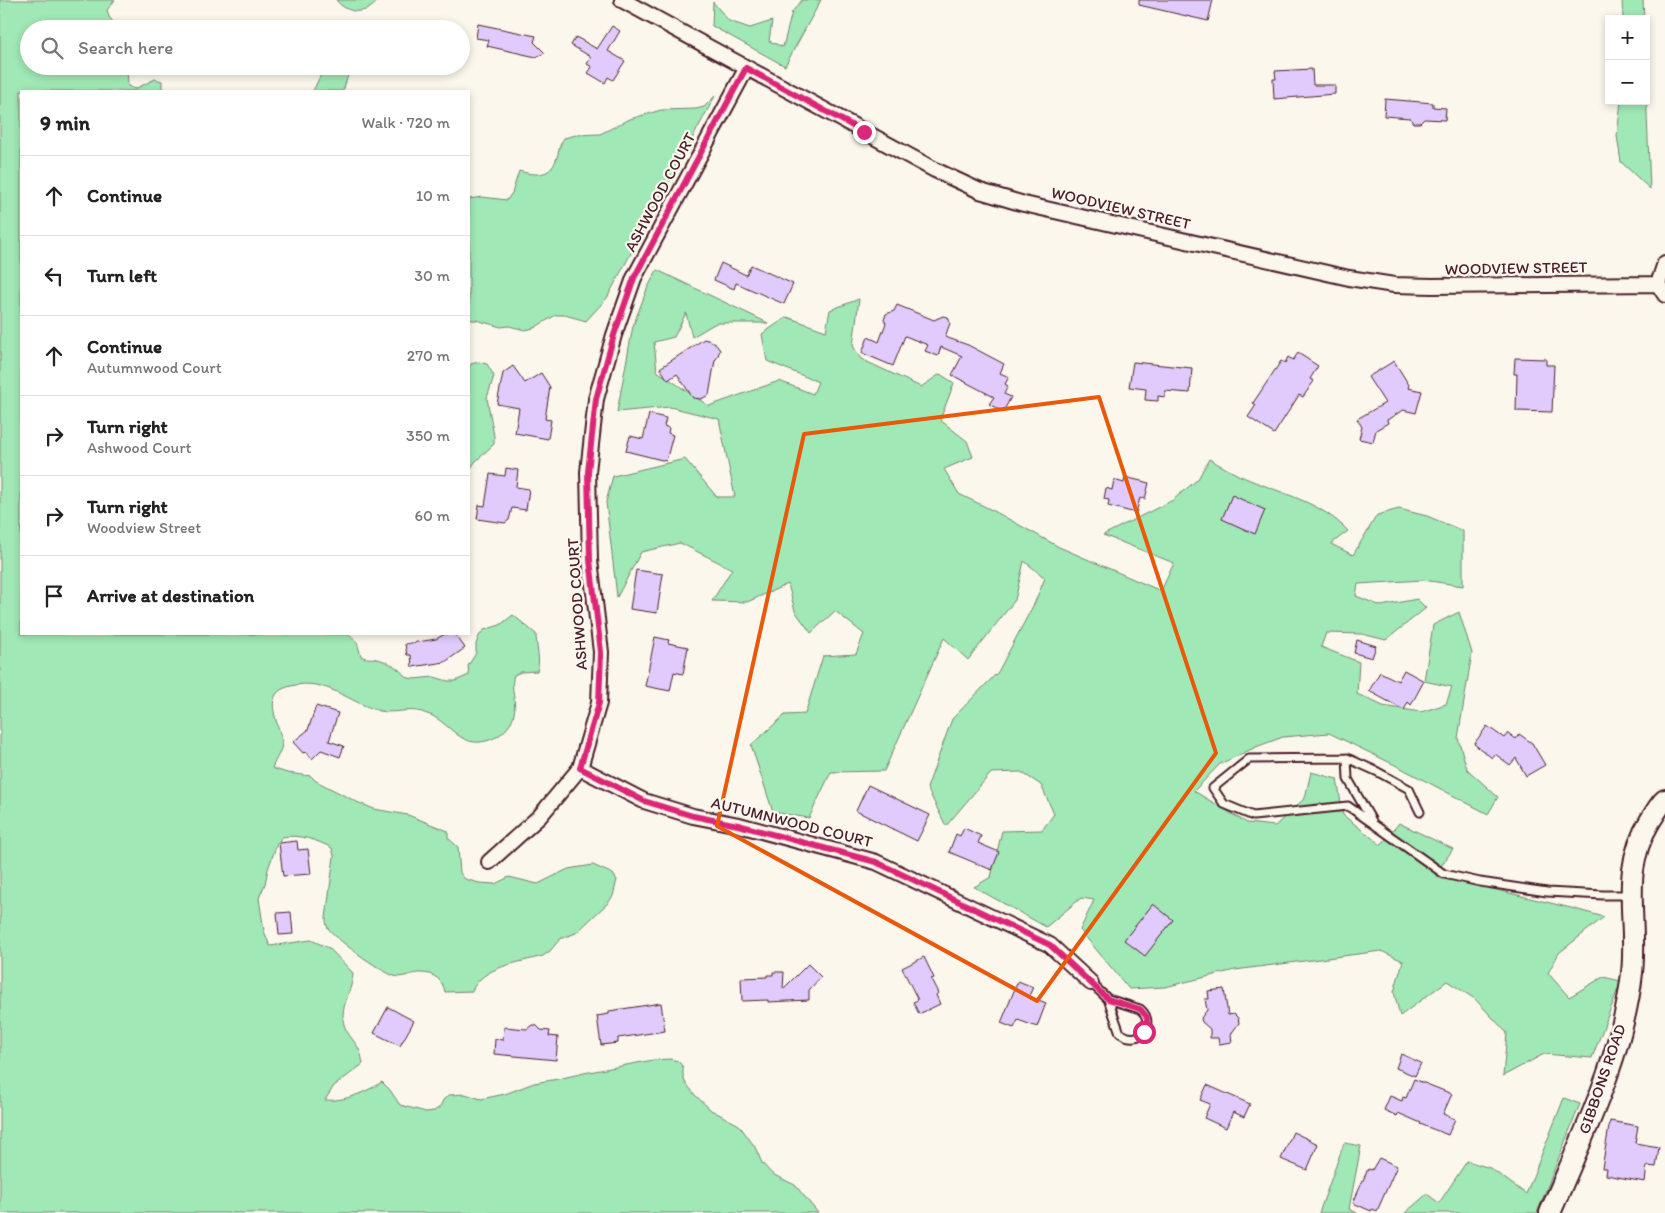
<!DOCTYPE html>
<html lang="en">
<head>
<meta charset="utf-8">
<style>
	body { margin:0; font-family:Itim,sans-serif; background:#f2f2f2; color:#222 }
	.controls { position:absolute; right:15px; top:15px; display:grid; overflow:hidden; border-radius:0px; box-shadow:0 2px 8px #0003 }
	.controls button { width:45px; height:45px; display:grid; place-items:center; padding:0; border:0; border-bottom:1px solid #e0e0e0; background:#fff; color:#222; font:25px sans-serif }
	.stop { position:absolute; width:15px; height:15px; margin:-11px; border:4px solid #db2777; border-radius:50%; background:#fff }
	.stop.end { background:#db2777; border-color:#fff; box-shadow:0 1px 5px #0008 }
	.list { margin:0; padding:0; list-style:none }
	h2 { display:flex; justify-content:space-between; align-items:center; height:65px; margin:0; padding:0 20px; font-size:21px }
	h2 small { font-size:16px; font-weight:400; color:#767676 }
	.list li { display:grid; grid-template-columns:32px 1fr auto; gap:15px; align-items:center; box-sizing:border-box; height:80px; padding:0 20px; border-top:1px solid #e0e0e0 }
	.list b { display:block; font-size:19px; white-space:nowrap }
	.list p { margin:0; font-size:16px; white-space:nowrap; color:#767676 }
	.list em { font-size:16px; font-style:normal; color:#767676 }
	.icon { flex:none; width:28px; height:28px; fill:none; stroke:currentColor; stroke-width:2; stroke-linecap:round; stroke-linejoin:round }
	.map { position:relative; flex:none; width:1665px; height:1213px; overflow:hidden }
	.search { position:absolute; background:#fff; box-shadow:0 2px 8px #0003; left:20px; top:20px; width:450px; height:55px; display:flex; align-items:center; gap:12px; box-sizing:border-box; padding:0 18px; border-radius:28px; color:#767676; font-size:19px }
	.panel { position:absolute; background:#fff; box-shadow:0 2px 8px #0003; left:20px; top:90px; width:450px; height:545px; border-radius:0px }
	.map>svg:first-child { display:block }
	.green { fill:#a0e8b5; stroke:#758470 }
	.building { fill:#e0cbfc; stroke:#4a1f2b }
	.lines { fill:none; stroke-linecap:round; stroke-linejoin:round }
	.lane-casing { stroke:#4a1f2b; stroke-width:11 }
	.street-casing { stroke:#4a1f2b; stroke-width:18 }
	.secondary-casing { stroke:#4a1f2b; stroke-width:24 }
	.lane { stroke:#fbf7ec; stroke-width:7 }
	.street { stroke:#fbf7ec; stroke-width:14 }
	.secondary { stroke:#fbf7ec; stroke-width:20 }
	.route { stroke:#db2777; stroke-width:6 }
	.marked { fill:none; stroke:#e8590c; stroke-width:4; stroke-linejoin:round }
	.labels { text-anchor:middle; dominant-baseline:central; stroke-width:4.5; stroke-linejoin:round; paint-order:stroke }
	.street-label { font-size:16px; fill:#4a1f2b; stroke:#fbf7ec }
</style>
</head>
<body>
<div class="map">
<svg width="1665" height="1213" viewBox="0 0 1665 1213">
	<rect width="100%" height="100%" fill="#fbf7ec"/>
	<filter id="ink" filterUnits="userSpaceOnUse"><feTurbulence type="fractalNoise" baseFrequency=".02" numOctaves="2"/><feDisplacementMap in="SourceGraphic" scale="10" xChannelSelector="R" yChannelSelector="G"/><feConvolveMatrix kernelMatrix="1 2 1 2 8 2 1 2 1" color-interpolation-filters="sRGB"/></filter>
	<g filter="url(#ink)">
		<!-- green -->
		<path class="green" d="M0 0H115L107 10 109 17 119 29H29V66H127L128 86 135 89 155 79 162 81V91H21V634H348L357 642 361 656C368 660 370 657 377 659 388 661 400 669 406 677L413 679 434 677 448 681H455L469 675 468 666 476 653V644L479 636 484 630 500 625 513 615 536 634C536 646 541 661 537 671L521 672 514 675C509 691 520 705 511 722 507 730 500 736 492 739 465 750 455 730 436 718 432 715 426 714 422 712 409 708 394 714 380 711 349 703 326 677 291 686 287 687 281 689 278 692 266 705 281 728 282 743 282 751 275 760 272 768L287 773 311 776 316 781 357 802 374 809 408 815 448 831V838L458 847 460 873 465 879 479 883 495 884 509 877 538 884 568 869 593 865 613 874 617 880 613 896 608 903 576 933 560 939 550 951 543 956C519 963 482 966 472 991L445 992C443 980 434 973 421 973 412 972 404 979 394 976 382 972 330 936 327 926 326 923 326 920 326 918L334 856 332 848C317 840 299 834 282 837L277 844 268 869 265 884 259 898 264 931 270 946 311 940 329 948 353 973C353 989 342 1002 343 1019 344 1031 351 1036 357 1046 361 1051 362 1059 363 1064L334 1086 325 1100C344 1102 366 1092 382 1082L390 1090 400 1105 426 1112 434 1111 440 1107 443 1100 449 1095 465 1094 481 1099 505 1094 534 1083 558 1079 584 1073 653 1060 670 1059 678 1061 683 1067V1075L685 1082 695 1095 711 1110 739 1125 755 1147 762 1163 772 1174 795 1185 818 1213H0Z
			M336 0H378C367 16 347 14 336 0Z
			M802 0H821L785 66 712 26 713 2 729 21 750 28 772 21 769 41 783 47 792 12Z
			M1622 0H1643L1644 19H1623Z
			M325 66H351L343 91H313Z
			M1646 89 1650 189 1621 162 1617 136 1621 101H1646Z
			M715 96 607 298 586 321 565 315H556L534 328 525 330 509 326 501 327 476 320H469V199L482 197 507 200 512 193 519 171C533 175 550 178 556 160 559 152 559 145 564 138L576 135 600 134 630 119 661 110 696 109 704 107Z
			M657 270 768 323H716L692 337 686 313 674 337 654 342 657 371 709 406 779 381 813 394 818 382 767 361 762 334 787 317 826 331 830 310 859 299 853 346 861 359 921 387 940 374 954 383 940 420 967 441 973 457 944 469 959 494 994 511 1059 547 1161 591 1174 563 1103 535 1173 500 1198 479 1209 459C1222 466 1236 475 1250 480 1284 494 1322 503 1348 531L1331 544 1353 555 1377 515 1399 509 1427 516 1463 531V586L1423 580 1358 584 1356 596 1381 606 1417 599 1426 608 1386 640 1362 634 1326 633 1321 647 1359 662 1357 694 1383 706 1421 712 1446 704 1452 687 1424 681 1433 625 1459 612 1472 653 1458 738 1467 769 1498 797 1488 814 1399 767 1329 733 1283 737 1256 747 1220 764 1194 791 1247 823 1275 826 1305 798 1311 772 1337 779 1343 815 1381 845 1399 823 1453 849 1435 875 1571 908 1604 917 1559 953 1548 973 1569 997 1603 977 1621 981 1592 1058 1544 1054 1503 1076 1507 1033 1475 999 1447 981 1400 1016 1394 992 1403 961 1381 951 1235 970 1165 987 1129 989 1080 930 1094 900 1081 898 1046 927 974 887 991 877 1002 831 1042 830 1054 814 1041 785 1021 772 991 773 946 826 927 788 952 719 998 672 1035 602 1045 578 1024 561 1015 600 968 660 944 638 884 771 831 772 809 818 773 812 751 745 785 715 805 714 823 656 856 654 864 634 835 611 811 633 795 611 788 584 747 602 712 601 732 569 680 543 641 552 617 597 606 502 613 476 685 459 717 497H735L719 419 670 407 617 412 633 326 647 289Z
			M479 362 487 364 494 376 487 398 494 436V444L475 462 469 471V367L471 364Z
			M1564 1098 1580 1104 1537 1213H1405L1427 1194 1439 1203 1467 1161 1490 1168 1526 1194Z
			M1344 1143 1361 1146 1349 1209 1357 1213H1319Z"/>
		<!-- building -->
		<path class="building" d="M1139 0H1213L1208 21 1139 5Z
			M478 24 536 36 534 42 545 53 536 57 487 46 489 40 476 38Z
			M612 26 620 31 608 51 625 61 613 80 608 77 605 83 588 73 592 67 587 64 591 57 571 45 576 37 597 49Z
			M1312 69 1313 85H1335V94L1274 99 1273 79H1276L1275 71Z
			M1385 99 1433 103V107L1446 108 1445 120 1424 119 1420 123H1413L1410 118 1384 116Z
			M721 263 746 275 751 265 793 284 784 304 736 283 734 289 714 280Z
			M897 305 934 320 943 316 948 317 950 323 945 337 968 345 1004 364 1000 373 1009 377 1005 384 1008 386 1004 394 1011 397 1003 412 989 404 994 397 952 375 962 356 941 347 938 356 925 351 928 345 905 336 893 366 862 353 868 337 879 342 886 323 884 320 886 314 894 311Z
			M704 339 714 342 720 350 717 358 715 360 709 395 701 399 693 398 677 374 668 380 660 368Z
			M1298 353 1318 366 1310 379 1314 381 1303 397 1299 395 1274 434 1248 417 1256 405 1253 403 1281 361 1285 363 1288 357 1293 360Z
			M1515 358 1546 359V365H1554L1552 412 1516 411 1517 374H1514Z
			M1394 361 1409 385 1408 388 1422 391 1416 413 1403 410 1387 420 1388 423 1376 430 1373 442 1359 439 1362 427 1357 419 1385 403 1368 377Z
			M1133 362 1192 368 1190 393 1165 391V397L1158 396V401L1145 400 1146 389 1129 387Z
			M513 366 525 383 541 373 550 387 545 419 551 420 548 439 515 433 519 408 497 404 503 373Z
			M649 414 666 418 664 426 669 428 668 433 673 435 666 461 626 451 630 436 643 439Z
			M506 468 518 470 516 487 529 489 526 510 512 508 509 520 505 523 477 519 479 505 485 506 490 474 505 476Z
			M1125 477 1149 483 1145 499 1140 498 1136 513 1108 506 1109 500 1104 499 1106 488 1112 490 1114 480 1124 483Z
			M1232 495 1265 510 1255 534 1222 519Z
			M636 570 663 574 657 613 630 609Z
			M445 634H455L465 648 445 662 412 667 411 655H407L405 644 436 639Z
			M655 637 669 640 668 643 688 647 683 674 674 672 670 691 645 686Z
			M1357 640 1376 646 1372 658 1354 653Z
			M1404 670 1424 681 1411 705 1408 702 1404 710 1369 691 1380 672 1398 681Z
			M316 706 338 713 329 741 344 746 340 757 321 750 312 759 306 752 303 753 293 742 308 730Z
			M1487 726 1504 738 1508 733 1516 739 1519 734 1532 743 1545 765 1526 776 1516 758 1510 765 1495 754 1492 758 1474 744Z
			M868 785 930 815 917 841 856 811Z
			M964 828 981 836 978 843 999 852 992 870 949 852 956 834 960 836Z
			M297 841 298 850 308 849 311 874 283 876 279 843Z
			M1153 904 1173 920 1145 956 1124 940Z
			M291 912 293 934 279 935 277 913Z
			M924 957 934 978 931 979 938 993 936 995 940 1004 919 1014 913 1002 918 1000 902 968Z
			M808 964 821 977 809 990V1000L768 1002V1000L742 1001 741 978 767 977V975H773V972H784L783 989Z
			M1018 981 1033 987 1029 996 1046 1003 1037 1027 1018 1020 1014 1028 1001 1023Z
			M1224 989 1228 1015 1234 1014 1238 1018 1239 1023 1231 1034 1232 1042 1219 1044 1218 1038H1210V1029L1202 1022 1201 1018 1207 1010 1205 999H1209L1208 991Z
			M661 1003 665 1031 618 1038V1043L601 1045 597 1016 609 1014V1011Z
			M388 1007 414 1021 400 1046 374 1033Z
			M532 1025H536L541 1030 550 1031 549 1036 558 1037 556 1060 494 1054 495 1039 503 1040 504 1027 527 1029Z
			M1401 1054 1421 1063 1415 1076 1396 1068Z
			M1414 1079 1452 1094 1443 1114 1455 1119 1448 1135 1420 1124 1421 1123 1398 1113 1397 1116 1384 1110 1390 1096 1402 1101 1403 1097 1406 1098Z
			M1207 1085 1250 1104 1244 1117 1233 1112 1226 1128 1204 1118 1210 1104 1200 1100Z
			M1610 1121 1638 1126 1635 1143 1659 1147 1656 1167 1647 1166 1645 1182 1606 1175 1607 1168H1602Z
			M1293 1132 1318 1144 1307 1170 1281 1159Z
			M1379 1158 1397 1166 1377 1211 1372 1209 1371 1211 1353 1203 1368 1169 1372 1170Z"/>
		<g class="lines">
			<!-- lane casing -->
			<g class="lane-casing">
				<path id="lane" d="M1347 758 1348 779 1372 821
					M1420 812 1409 789 1376 771 1347 758 1249 759 1213 788 1224 804 1253 816 1348 806 1444 874 1480 882 1547 892 1603 895H1630
					M1091 983 1108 999 1140 1009C1148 1016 1149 1023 1144 1033 1136 1039 1129 1039 1120 1033L1108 999"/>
			</g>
			<!-- street casing -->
			<g class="street-casing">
				<path id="street" d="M622 0 935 170 980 191 1024 204 1349 278 1394 285 1432 286 1658 284
					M1665 263 1658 284 1665 295
					M580 768 644 801 693 816 739 825 876 862 1050 945 1091 983
					M489 862 540 816 580 768 599 703 601 652 590 560 588 472 596 399 614 335 634 278 746 69"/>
			</g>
			<!-- secondary casing -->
			<g class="secondary-casing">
				<path id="secondary" d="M1550 1213C1582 1137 1623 1056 1632 973 1638 918 1619 872 1650 821 1655 814 1659 805 1665 800"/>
			</g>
			<!-- lane -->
			<use href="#lane" class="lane"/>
			<!-- street -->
			<use href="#street" class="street"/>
			<!-- secondary -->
			<use href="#secondary" class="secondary"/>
		</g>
	</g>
	<g class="lines" filter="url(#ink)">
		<!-- route -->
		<path class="route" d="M864 132 746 68 634 278 614 335 596 399 588 472 590 560 601 652 599 703 580 768 644 801 693 816 738 825 876 862 1050 945 1108 999 1140 1009 1147 1017V1028L1144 1032"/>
	</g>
	<!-- marked area -->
	<path class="marked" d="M1099 397 1216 753 1037 1001 717 826 804 434Z"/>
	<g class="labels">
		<!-- street labels -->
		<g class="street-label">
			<text transform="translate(660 192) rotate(-62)">ASHWOOD COURT</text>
			<text transform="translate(1121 208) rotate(13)">WOODVIEW STREET</text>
			<text transform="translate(1516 268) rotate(-1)">WOODVIEW STREET</text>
			<text transform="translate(577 604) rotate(-94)">ASHWOOD COURT</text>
			<text transform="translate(792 822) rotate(14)">AUTUMNWOOD COURT</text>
			<text transform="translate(1602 1079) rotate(-71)">GIBBONS ROAD</text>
		</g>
	</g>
</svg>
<div class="controls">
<button>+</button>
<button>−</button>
</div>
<div class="stop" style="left:1144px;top:1032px"></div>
<div class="stop end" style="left:864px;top:132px"></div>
<div class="search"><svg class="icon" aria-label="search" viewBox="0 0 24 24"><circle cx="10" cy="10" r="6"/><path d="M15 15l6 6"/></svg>Search here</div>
<section class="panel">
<h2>9 min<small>Walk · 720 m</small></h2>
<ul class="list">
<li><svg class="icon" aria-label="ahead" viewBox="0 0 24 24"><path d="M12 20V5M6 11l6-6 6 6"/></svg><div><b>Continue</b></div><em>10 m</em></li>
<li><svg class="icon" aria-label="left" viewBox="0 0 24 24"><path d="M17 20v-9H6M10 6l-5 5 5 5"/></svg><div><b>Turn left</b></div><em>30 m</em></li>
<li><svg class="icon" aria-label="ahead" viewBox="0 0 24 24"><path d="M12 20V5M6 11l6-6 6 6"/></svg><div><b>Continue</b><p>Autumnwood Court</p></div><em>270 m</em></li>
<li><svg class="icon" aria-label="right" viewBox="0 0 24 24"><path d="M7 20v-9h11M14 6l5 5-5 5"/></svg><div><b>Turn right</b><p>Ashwood Court</p></div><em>350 m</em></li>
<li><svg class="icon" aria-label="right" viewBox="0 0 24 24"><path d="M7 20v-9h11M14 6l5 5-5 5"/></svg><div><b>Turn right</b><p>Woodview Street</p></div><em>60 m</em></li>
<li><svg class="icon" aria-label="arrive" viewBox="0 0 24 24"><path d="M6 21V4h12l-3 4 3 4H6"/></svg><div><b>Arrive at destination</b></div></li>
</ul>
</section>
</div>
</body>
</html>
